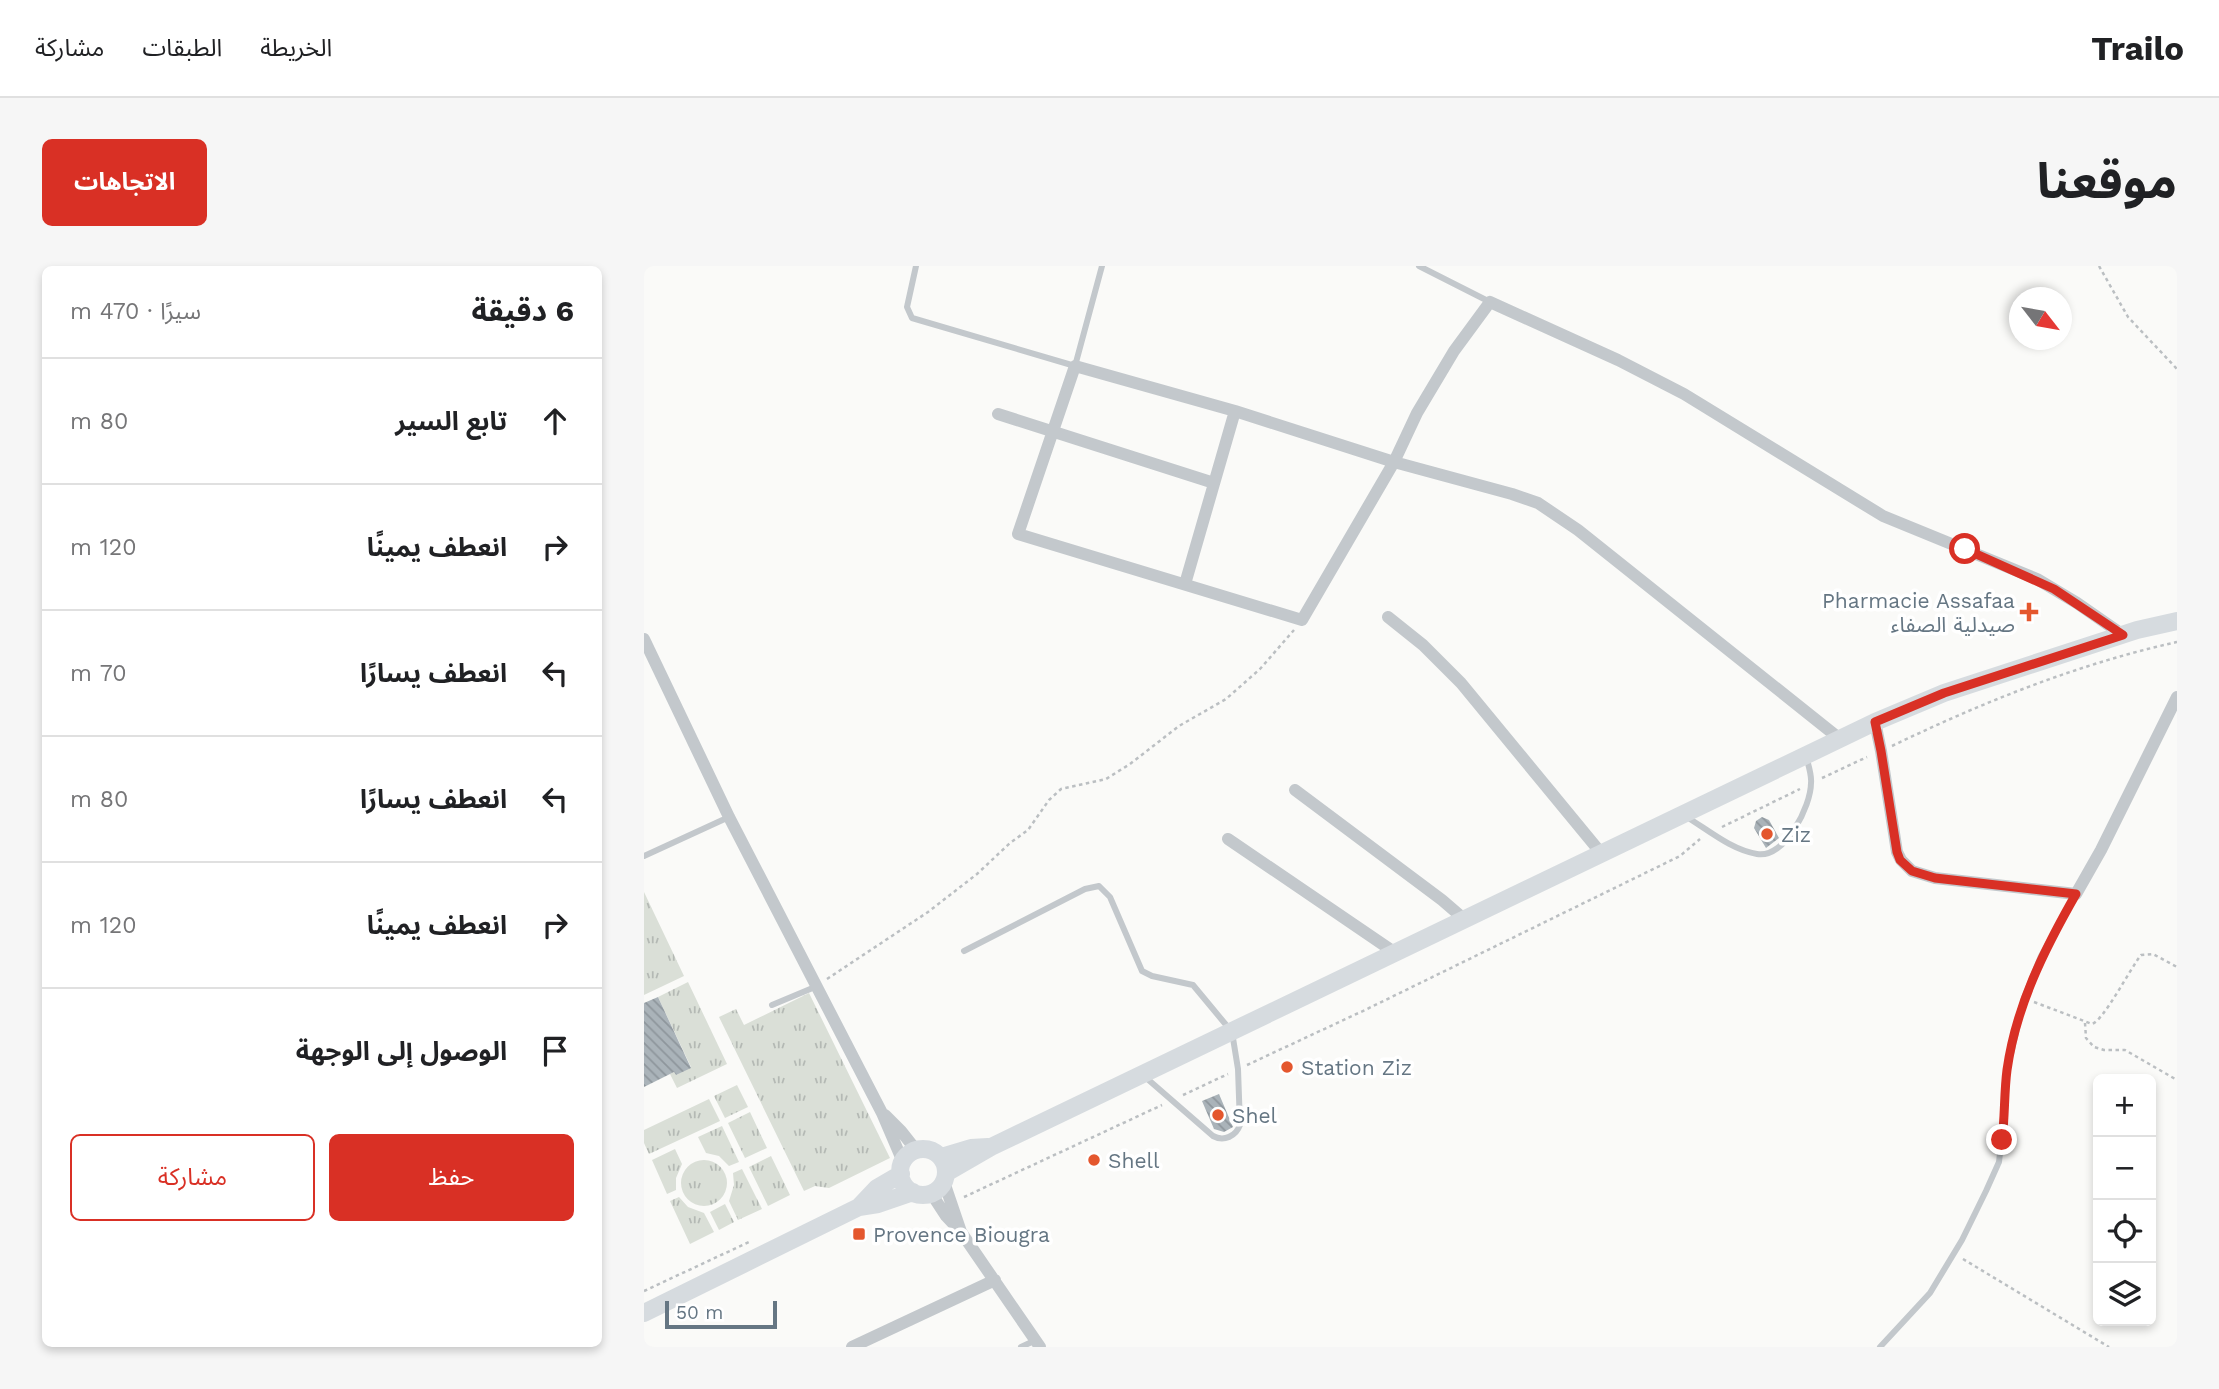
<!DOCTYPE html>
<html lang="ar">
<head>
<meta charset="utf-8">
<style>
	body { margin:0; font-family:"Work Sans","Noto Sans Arabic",sans-serif; background:#f6f6f6; color:#202124; direction:rtl }
	.controls { position:absolute; right:21px; bottom:21px; display:grid; overflow:hidden; border-radius:10px; box-shadow:0 4px 10px #0003 }
	.controls button { width:63px; height:63px; display:grid; place-items:center; padding:0; border:0; border-bottom:2px solid #e0e0e0; background:#fff; color:#202124; font:35px sans-serif }
	.compass { position:absolute; left:1365px; top:21px; width:63px; height:63px; border-radius:50%; background:#fff; box-shadow:0 4px 10px #0003; rotate:121deg }
	.scale { position:absolute; left:21px; bottom:18px; width:112px; box-sizing:border-box; padding-left:7px; border:4px solid #657683; border-top:0; font-size:19px; line-height:24px; white-space:nowrap; color:#657683; -webkit-text-stroke:5px #fff; paint-order:stroke }
	.stop { position:absolute; width:21px; height:21px; margin:-16px; border:5px solid #d93025; border-radius:50%; background:#fff }
	.stop.end { background:#d93025; border-color:#fff; box-shadow:0 2px 7px #0008 }
	.list { margin:0; padding:0; list-style:none }
	h2 { display:flex; justify-content:space-between; align-items:center; height:91px; margin:0; padding:0 28px; font-size:30px }
	h2 small { font-size:23px; font-weight:400; color:#757577 }
	.list li { display:grid; grid-template-columns:46px 1fr auto; gap:21px; align-items:center; box-sizing:border-box; height:126px; padding:0 28px; border-top:2px solid #e0e0e0 }
	.list b { display:block; font-size:26px; white-space:nowrap }
	.list em { font-size:23px; font-style:normal; color:#757577 }
	.actions { display:flex; gap:14px; padding:21px 28px }
	.actions a { flex:1; padding:16px 0; border:2px solid #d93025; border-radius:10px; text-align:center; font-size:24px; color:#d93025 }
	.actions .main { background:#d93025; color:#fff }
	.icon { flex:none; width:38px; height:38px; fill:none; stroke:currentColor; stroke-width:2; stroke-linecap:round; stroke-linejoin:round }
	.map { position:relative; flex:none; width:1533px; height:1081px; overflow:hidden; direction:ltr; border-radius:10px }
	header { display:flex; align-items:center; gap:42px; box-sizing:border-box; height:98px; padding:0 35px; background:#fff; border-bottom:2px solid #e0e0e0 }
	header strong { font-size:33px }
	nav { display:flex; gap:38px; margin-inline-start:auto; font-size:24px }
	.intro { display:flex; align-items:center; justify-content:space-between; box-sizing:border-box; height:168px; padding:0 42px }
	h1 { margin:0; font-size:49px }
	.button { padding:18px 32px; border-radius:10px; background:#d93025; color:#fff; font-size:24px; font-weight:700 }
	main { display:flex; gap:42px; padding:0 42px }
	aside { flex:1; background:#fff; border-radius:10px; box-shadow:0 4px 10px #0003 }
	.map>svg:first-child { display:block }
	.grass { fill:url(#grass-tufts) }
	.building { fill:url(#building-back-hatch) }
	.lines { fill:none; stroke-linecap:round; stroke-linejoin:round }
	.path { stroke:#bbbfc2; stroke-width:2.5; stroke-dasharray:3.5 3.5; stroke-linecap:butt }
	.service { stroke:#c3c8cc; stroke-width:6 }
	.minor { stroke:#c3c8cc; stroke-width:12 }
	.secondary { stroke:#d6dbdf; stroke-width:18 }
	.route { stroke:#d93025; stroke-width:9 }
	.poi-dot { fill:#e4572e; stroke:#fff; stroke-width:2.5 }
	.labels { text-anchor:middle; dominant-baseline:central; stroke-width:7; stroke-linejoin:round; paint-order:stroke }
	.poi-label { font-size:21px; fill:#657683; stroke:#fff; text-anchor:start }
</style>
</head>
<body>
<header>
<strong>Trailo</strong>
<nav><a>الخريطة</a><a>الطبقات</a><a>مشاركة</a></nav>
</header>
<div class="intro"><h1>موقعنا</h1><a class="button">الاتجاهات</a></div>
<main>
<div class="map">
<svg width="1533" height="1081" viewBox="0 0 1533 1081">
	<defs>
		<pattern id="grass-tufts" width="24" height="20" patternUnits="userSpaceOnUse" patternTransform="scale(1.75)"><rect width="24" height="20" fill="#dadfd7"/><path d="M3 7l-1-3M5 7V3M7 7l1-3M15 17l-1-3M17 17v-4M19 17l1-3" fill="none" stroke="#b4b9b4"/></pattern>
		<pattern id="building-back-hatch" width="6" height="6" patternUnits="userSpaceOnUse" patternTransform="scale(1.75)"><rect width="6" height="6" fill="#aab3b9"/><path d="M-1 5l2 2M0 0l6 6M5-1l2 2" fill="none" stroke="#8e969c"/></pattern>
	</defs>
	<rect width="100%" height="100%" fill="#fafaf8"/>
	<!-- grass -->
	<path class="grass" d="M0 626 40 710 0 729Z
		M44 716 83 798 33 822 26 808 30 806 32 809 47 801 14 731Z
		M165 727 246 892 185 922 171 920 160 925 75 751 92 743 100 759Z
		M93 819 104 841 81 852 70 830Z
		M65 833 76 855 5 888 0 877V864Z
		M106 846 123 882 101 892 84 857Z
		M78 860 95 896 85 900 75 890 62 887 54 871Z
		M31 883 38 898 32 912V924L23 928 8 894Z
		M127 890 146 929 124 940 105 901Z
		M37 917a23 23 0 1 1 46 0a23 23 0 1 1-46 0Z
		M98 903 118 943 94 954 85 935 90 919 89 907Z
		M35 931 44 941 60 947 70 966 46 978 26 935Z
		M81 938 90 956 75 964 66 946Z"/>
	<!-- building -->
	<path class="building" d="M1118 551 1125 554 1135 572 1122 582 1110 562 1112 555Z
		M14 731 47 802 32 809 30 806 0 821V737Z
		M575 828 589 861 580 866 570 863 558 835Z"/>
	<g class="lines">
		<!-- path -->
		<path class="path" d="M1455 0 1484 51 1533 103
			M1248 480C1339 436 1434 398 1533 376
			M1178 512 1223 491
			M1078 561 1156 523
			M183 713 284 646 333 608 366 577 384 564 405 534 417 523 462 513 486 498 535 460 582 433 616 403 650 364
			M1390 736 1448 758C1460 754 1486 703 1497 689L1509 688 1533 701
			M1441 757 1442 772 1450 781 1460 784H1481L1533 814
			M603 799 721 744 1036 590 1056 573
			M539 829 584 808
			M320 931 518 839
			M1319 993 1465 1081
			M0 1025 105 976"/>
		<!-- service -->
		<path class="service" d="M272 0 263 41 268 52 431 100 458 0
			M775 0 846 36
			M1041 550C1063 563 1087 584 1113 588 1141 593 1167 540 1167 517 1168 509 1164 498 1162 490
			M0 590 85 551
			M320 685 441 623 455 620 466 631 498 705 508 710 549 719 588 766 594 803 596 859C592 870 580 876 569 870L500 810
			M128 739 171 721
			M377 1081 392 1074
			M1236 1081 1286 1027 1318 974 1342 925 1355 896 1361 843 1363 805 1380 732 1397 690 1432 628"/>
		<!-- minor -->
		<path class="minor" d="M354 148 570 217
			M541 318 591 145
			M744 351 779 379 817 417 957 587
			M0 373 85 551 238 847 259 896
			M1231 456 1237 485 1253 586 1257 594 1268 605 1291 612 1432 628 1457 584 1533 431
			M1196 473 934 264 894 237 868 228 750 196 591 145 431 100 374 268 658 354 750 196 773 147 810 85 846 36 974 94 1040 128 1239 250 1393 313 1433 337 1479 369
			M651 524 798 634 820 653
			M584 573 750 686
			M241 849 257 865 272 884
			M300 916 317 966
			M287 927 302 950 317 966 396 1081
			M208 1081 351 1014"/>
		<!-- secondary -->
		<path class="secondary" d="M256 906a23 23 0 1 1 46 0a23 23 0 1 1-46 0Z
			M297 891 327 882 344 881
			M302 907 347 881 1231 456 1300 427 1493 364 1533 355
			M215 941 233 922 257 908
			M0 1047 215 941 234 938 269 926"/>
	</g>
	<g class="lines">
		<!-- route -->
		<path class="route" d="M1321 283 1410 323 1479 369 1300 427 1231 456 1237 485 1253 586 1256 594 1268 605 1291 612 1432 628C1400 684 1372 740 1363 804 1360 827 1361 851 1358 874"/>
	</g>
	<!-- markers -->
	<g class="poi-dot">
		<path d="M1381.5 335.5h7v7h7v7h-7v7h-7v-7h-7v-7h7z"/>
		<circle cx="1123" cy="568" r="7"/>
		<circle cx="643" cy="801" r="7"/>
		<circle cx="574" cy="849" r="7"/>
		<circle cx="450" cy="894" r="7"/>
		<rect x="208" y="961" width="14" height="14" rx="3.5"/>
	</g>
	<g class="labels">
		<!-- poi labels -->
		<g class="poi-label">
			<text x="1371" y="334" text-anchor="end">Pharmacie Assafaa<tspan x="1371" dy="24">صيدلية الصفاء</tspan></text>
			<text x="1137" y="568">Ziz</text>
			<text x="657" y="801">Station Ziz</text>
			<text x="588" y="849">Shel</text>
			<text x="464" y="894">Shell</text>
			<text x="229" y="968">Provence Biougra</text>
		</g>
	</g>
</svg>
<div class="controls">
<button>+</button>
<button>−</button>
<button><svg class="icon" aria-label="locate" viewBox="0 0 24 24"><circle cx="12" cy="12" r="6"/><path d="M12 2v4M12 18v4M2 12h4M18 12h4"/></svg></button>
<button><svg class="icon" aria-label="layers" viewBox="0 0 24 24"><path d="M12 4l9 5-9 5-9-5zM3 14l9 5 9-5"/></svg></button>
</div>
<svg class="compass" viewBox="-18 -18 36 36"><path d="M0-13l5 13h-10z" fill="#e53935"/><path d="M0 13l5-13h-10z" fill="#757577"/></svg>
<div class="scale">50 m</div>
<div class="stop" style="left:1321px;top:283px"></div>
<div class="stop end" style="left:1358px;top:874px"></div>
</div>
<aside>
<h2>6 دقيقة<small>سيرًا · 470 m</small></h2>
<ul class="list">
<li><svg class="icon" aria-label="ahead" viewBox="0 0 24 24"><path d="M12 20V5M6 11l6-6 6 6"/></svg><div><b>تابع السير</b></div><em>80 m</em></li>
<li><svg class="icon" aria-label="right" viewBox="0 0 24 24"><path d="M7 20v-9h11M14 6l5 5-5 5"/></svg><div><b>انعطف يمينًا</b></div><em>120 m</em></li>
<li><svg class="icon" aria-label="left" viewBox="0 0 24 24"><path d="M17 20v-9H6M10 6l-5 5 5 5"/></svg><div><b>انعطف يسارًا</b></div><em>70 m</em></li>
<li><svg class="icon" aria-label="left" viewBox="0 0 24 24"><path d="M17 20v-9H6M10 6l-5 5 5 5"/></svg><div><b>انعطف يسارًا</b></div><em>80 m</em></li>
<li><svg class="icon" aria-label="right" viewBox="0 0 24 24"><path d="M7 20v-9h11M14 6l5 5-5 5"/></svg><div><b>انعطف يمينًا</b></div><em>120 m</em></li>
<li><svg class="icon" aria-label="arrive" viewBox="0 0 24 24"><path d="M6 21V4h12l-3 4 3 4H6"/></svg><div><b>الوصول إلى الوجهة</b></div></li>
</ul>
<div class="actions"><a class="main">حفظ</a><a>مشاركة</a></div>
</aside>
</main>
</body>
</html>
